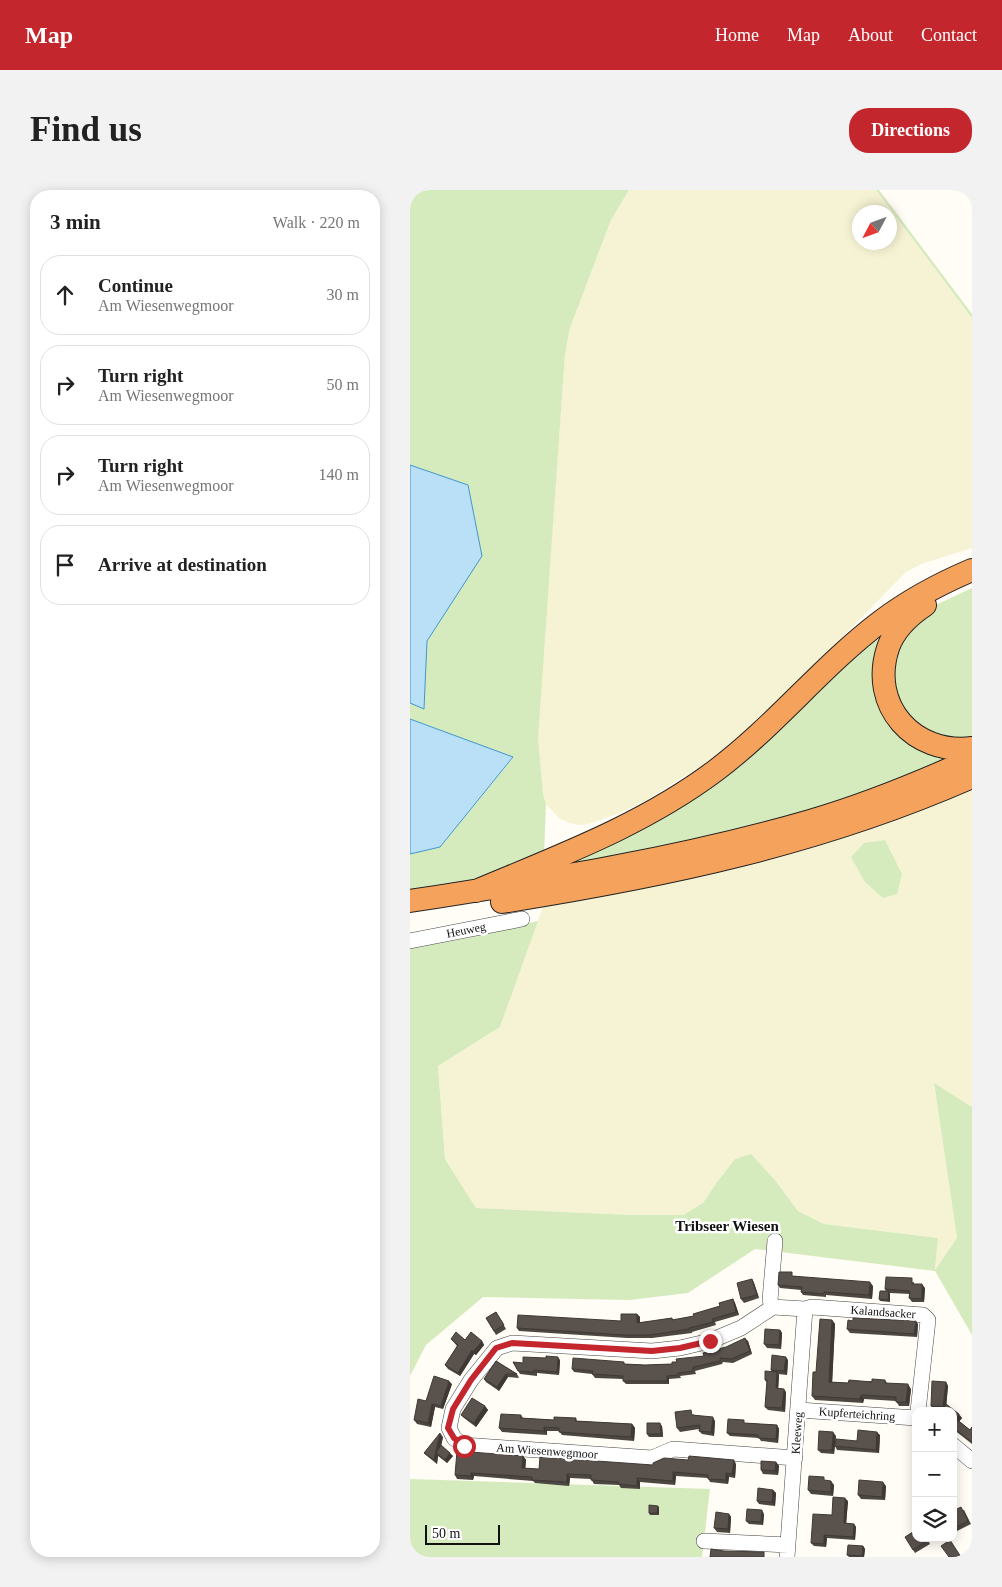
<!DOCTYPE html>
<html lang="en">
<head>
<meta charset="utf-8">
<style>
	body { margin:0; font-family:"Times New Roman",serif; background:#f2f2f2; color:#222 }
	.controls { position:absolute; right:15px; bottom:15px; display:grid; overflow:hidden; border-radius:10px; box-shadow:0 2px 12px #0003 }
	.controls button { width:45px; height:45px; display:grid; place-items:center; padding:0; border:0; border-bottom:1px solid #e0e0e0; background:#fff; color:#222; font:25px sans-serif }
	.compass { position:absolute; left:442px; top:15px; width:45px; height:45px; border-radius:50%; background:#fff; box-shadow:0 2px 12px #0003; rotate:229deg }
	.scale { position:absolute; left:15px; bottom:12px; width:75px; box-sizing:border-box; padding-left:5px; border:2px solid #111; border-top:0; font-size:14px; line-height:18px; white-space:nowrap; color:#111; -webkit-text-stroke:4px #fff; paint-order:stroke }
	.stop { position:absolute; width:15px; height:15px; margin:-11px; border:4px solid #c4262e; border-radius:50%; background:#fff }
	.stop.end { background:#c4262e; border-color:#fff; box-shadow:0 1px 5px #0008 }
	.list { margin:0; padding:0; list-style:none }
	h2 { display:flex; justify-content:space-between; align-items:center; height:65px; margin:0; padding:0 20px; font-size:21px }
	h2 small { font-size:16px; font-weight:400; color:#767676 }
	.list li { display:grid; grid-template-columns:32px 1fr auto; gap:15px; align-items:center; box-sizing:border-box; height:80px; margin:0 10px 10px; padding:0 10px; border:1px solid #e0e0e0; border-radius:20px }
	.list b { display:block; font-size:19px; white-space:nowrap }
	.list p { margin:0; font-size:16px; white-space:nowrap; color:#767676 }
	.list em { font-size:16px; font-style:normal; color:#767676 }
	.icon { flex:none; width:28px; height:28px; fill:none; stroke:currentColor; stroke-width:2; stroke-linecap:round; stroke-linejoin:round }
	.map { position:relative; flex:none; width:562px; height:1367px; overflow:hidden; border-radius:20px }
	header { display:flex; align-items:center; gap:30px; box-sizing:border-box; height:70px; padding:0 25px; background:#c4262e; color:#fff }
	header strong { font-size:24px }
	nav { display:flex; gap:28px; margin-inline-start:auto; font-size:18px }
	.intro { display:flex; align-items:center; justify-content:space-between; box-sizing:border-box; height:120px; padding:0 30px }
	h1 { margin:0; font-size:35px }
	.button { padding:12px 22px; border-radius:20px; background:#c4262e; color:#fff; font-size:18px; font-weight:700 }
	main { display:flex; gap:30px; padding:0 30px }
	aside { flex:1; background:#fff; border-radius:20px; box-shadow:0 2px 12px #0003 }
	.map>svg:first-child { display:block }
	.farmland { fill:#f6f3d4; fill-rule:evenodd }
	.green { fill:#d5ebbd }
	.water { fill:#b9e0f7; stroke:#3f96cf }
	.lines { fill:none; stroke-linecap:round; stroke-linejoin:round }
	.minor-casing { stroke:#444; stroke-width:16 }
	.highway-casing { stroke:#222; stroke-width:24 }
	.minor { stroke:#fff; stroke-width:15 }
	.highway { stroke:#f5a25d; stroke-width:22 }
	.wall { fill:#4d4742 }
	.shaded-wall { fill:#3f3936 }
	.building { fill:#5a524d; stroke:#3f3936 }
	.route { stroke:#c4262e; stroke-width:6 }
	.labels { text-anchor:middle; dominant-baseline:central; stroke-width:5; stroke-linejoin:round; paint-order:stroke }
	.street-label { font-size:12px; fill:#111; stroke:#fff }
	.quarter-label { font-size:15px; font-weight:bold; fill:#111; stroke:#fff }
</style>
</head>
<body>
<header>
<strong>Map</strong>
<nav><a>Home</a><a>Map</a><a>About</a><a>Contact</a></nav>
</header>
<div class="intro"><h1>Find us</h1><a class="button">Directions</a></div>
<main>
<aside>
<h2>3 min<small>Walk · 220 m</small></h2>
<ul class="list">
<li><svg class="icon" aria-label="ahead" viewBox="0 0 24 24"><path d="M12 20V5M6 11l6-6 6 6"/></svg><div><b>Continue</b><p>Am Wiesenwegmoor</p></div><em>30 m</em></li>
<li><svg class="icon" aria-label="right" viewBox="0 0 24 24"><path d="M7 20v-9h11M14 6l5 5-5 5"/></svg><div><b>Turn right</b><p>Am Wiesenwegmoor</p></div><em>50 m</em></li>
<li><svg class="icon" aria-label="right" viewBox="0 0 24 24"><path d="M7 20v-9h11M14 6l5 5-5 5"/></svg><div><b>Turn right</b><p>Am Wiesenwegmoor</p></div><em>140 m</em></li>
<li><svg class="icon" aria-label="arrive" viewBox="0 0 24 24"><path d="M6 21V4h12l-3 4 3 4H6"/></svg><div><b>Arrive at destination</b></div></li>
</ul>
</aside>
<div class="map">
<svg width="562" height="1367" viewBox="0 0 562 1367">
	<rect width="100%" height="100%" fill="#fffdf5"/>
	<!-- farmland -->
	<path class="farmland" d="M219 0H466L562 128V358L511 374 495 383 359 522 296 573 235 611 205 625 178 634 169 635 159 633 149 628 136 614 133 604 127 548 155 164 160 138 201 30ZM450 22H480V52H450Z
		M562 588V917L524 894 547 1048 525 1081 528 1048 414 1034 388 1021 365 990 341 965 325 969 307 992 293 1013 273 1025H222L66 1018 35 969 28 876 90 837 137 705Z"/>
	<!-- green -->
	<path class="green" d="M0 0H219L201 30 160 138 155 164 128 548 133 604 136 614 134 665 66 701 0 711V664L30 657 103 568 0 529V513L14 519 17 451 72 365 58 295 0 275Z
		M466 0H469L562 124V128Z
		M562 398V554L548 556 490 526 481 461 515 420Z
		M509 414 469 498 546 567 412 617 276 653 119 683 209 645Z
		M475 650 492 684 487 704 473 708 455 692 441 667 454 653Z
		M128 731 90 837 28 876 35 969 66 1018 222 1025H273L293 1013 307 992 325 969 341 964 365 990 388 1021 414 1034 528 1048 525 1080 547 1048 524 893 562 917V1145L525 1081 345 1059 278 1103 219 1110 73 1107 16 1155 0 1186V759L58 748Z
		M0 1289 300 1299 292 1367H0Z"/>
	<!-- water -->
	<path class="water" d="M0 275 58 295 72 366 17 451 14 519 0 513Z
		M0 529 103 567 30 657 0 664Z"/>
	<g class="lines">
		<!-- minor casing -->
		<g class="minor-casing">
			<path id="minor" d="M0 751 112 729
				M363 1117 360 1110 365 1051
				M389 1220 506 1228
				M543 1255 562 1271
				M385 1268 263 1259 242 1268 53 1255 44 1248 39 1238 43 1219 61 1190 87 1158 102 1153 242 1161 270 1158 300 1151 331 1138 363 1117 395 1119 402 1117 513 1125 518 1130 508 1221
				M294 1351 378 1355
				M377 1367 395 1119"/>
		</g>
		<!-- highway casing -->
		<g class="highway-casing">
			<path id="highway" d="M515 415C500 425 484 440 478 458 459 516 504 565 562 558
				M66 701C149 666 233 635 305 581 365 536 411 477 470 432 499 410 529 394 562 380
				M0 711C135 690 269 669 400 631 455 615 509 593 562 569
				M92 712C256 686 410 654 562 587"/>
		</g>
		<!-- minor -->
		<use href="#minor" class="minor"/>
		<!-- highway -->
		<use href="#highway" class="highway"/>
	</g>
	<!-- wall -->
	<path class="wall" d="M384 1086 463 1096 462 1109 416 1105V1107L393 1105 391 1102V1100L370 1098 368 1095Z
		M342 1089 344 1093 349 1108 334 1113 331 1109Z
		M504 1092V1094L515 1098 514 1112H502L499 1108 500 1104 480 1103V1112L470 1111 469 1109 476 1101 475 1099Z
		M323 1109 325 1113 329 1125 305 1132 306 1135 282 1142V1143L242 1148H217L109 1141 107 1138 211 1131 227 1124 230 1127V1133L262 1128 263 1130 284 1126 310 1116Z
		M86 1122 96 1139 86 1145 76 1128Z
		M422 1130 425 1134 422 1192 438 1193 475 1190 477 1193 501 1199 499 1216H489L486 1211 454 1209 453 1213 405 1210 402 1206 406 1182Z
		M443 1131 508 1134 507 1147 440 1143 437 1139Z
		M370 1140 372 1143 371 1159 357 1158 354 1154Z
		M41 1149 72 1151 74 1155 66 1165 64 1164 50 1186 38 1179 35 1175 47 1156Z
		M338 1151 342 1164 323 1173 313 1172 312 1174 285 1181 286 1184 270 1186 271 1188 259 1189V1194H216L213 1191V1189L185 1188 182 1184 164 1182 162 1179 216 1174 235 1175 262 1174 267 1172 294 1166Z
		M150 1170 149 1185 127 1183V1186L110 1184 103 1172 113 1173Z
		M378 1170 377 1185 368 1184 369 1185 368 1199 376 1202 375 1222 358 1220 355 1217 357 1193 355 1190 362 1182 361 1180Z
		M86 1171 107 1184 109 1188 98 1187 89 1201 76 1192 74 1189Z
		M536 1192 538 1196 536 1214 552 1228 549 1231 560 1240 562 1237V1254L543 1239V1221L524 1219 521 1216Z
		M42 1194 33 1219 25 1217 21 1237 7 1234 4 1230 16 1211Z
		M75 1216 78 1220 66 1237 54 1228 51 1225Z
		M284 1224V1225L305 1231 304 1246 292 1244 289 1241V1239L270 1242 267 1238Z
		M111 1225 113 1228 144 1230 166 1228 167 1231 222 1234 225 1238 224 1251 152 1245 149 1241H137V1245L92 1242 89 1238Z
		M337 1233 367 1235 369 1239 368 1253 351 1251 349 1248 320 1246 317 1243Z
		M252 1236 253 1247H239L237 1244Z
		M470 1245 469 1263 427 1260 425 1256Z
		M426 1246 424 1264 411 1263 408 1260Z
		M33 1247 31 1256 43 1266 37 1273 28 1266 27 1274 17 1266 14 1263Z
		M113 1266 116 1270 115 1279H129L243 1275 278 1270 326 1274 325 1288 319 1287 318 1294 300 1292 298 1288 266 1286 265 1295 230 1292V1299L211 1298 209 1295 184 1294 181 1289 160 1288 159 1296 125 1293 123 1291 64 1286 63 1290 47 1289 45 1285Z
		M366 1272 369 1276 368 1285 353 1284 351 1280Z
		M417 1291 424 1295 423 1306 401 1304 398 1300Z
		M476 1296 475 1310 451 1309 448 1305Z
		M363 1300 366 1303 365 1316 349 1314 347 1311Z
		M438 1311 436 1333 444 1334 446 1337 445 1350 417 1348 416 1357 404 1356 401 1353 422 1325Z
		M248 1316 249 1318V1325H240L239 1323Z
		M554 1320 561 1334 543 1343V1321Z
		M319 1324 321 1327 320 1343 307 1342 304 1338Z
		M354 1324 353 1335 339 1334 336 1331Z
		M495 1347 517 1348 520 1354 505 1363Z
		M453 1356 455 1359 454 1367H439L437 1365Z"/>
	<!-- shaded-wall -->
	<path class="shaded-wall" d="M342 1089 344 1093 349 1108 347 1105Z
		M460 1092 463 1096 462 1109 459 1105Z
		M512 1094 515 1098 514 1112 512 1109Z
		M479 1101 480 1103V1112L478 1110Z
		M323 1109 325 1113 329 1125 326 1122Z
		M227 1124 230 1127V1137L227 1133Z
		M422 1130 425 1134 422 1196 419 1192Z
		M506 1131 508 1134 507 1147 504 1144Z
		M370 1140 372 1143 371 1159 369 1155Z
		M335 1148 338 1151 342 1164 340 1161Z
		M72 1151 74 1155 66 1165 63 1162Z
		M62 1160 64 1164 50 1186 48 1183Z
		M148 1167 150 1170 149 1185 147 1182Z
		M376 1167 378 1170 377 1185 374 1181Z
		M367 1182 369 1185 368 1202 366 1198Z
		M96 1184 98 1187 89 1201 87 1197Z
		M257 1186 259 1189V1194L257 1191Z
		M39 1191 42 1194 33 1219 31 1216Z
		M536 1192 538 1196 536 1220 533 1217Z
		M498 1194 501 1199 499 1216 496 1212Z
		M374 1199 376 1202 375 1222 372 1218Z
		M451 1205 454 1209 453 1213 450 1209Z
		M22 1214 25 1217 21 1237 18 1233Z
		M75 1216 78 1220 66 1237 64 1233Z
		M549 1224 552 1228 548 1233 546 1229Z
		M303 1227 305 1231 304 1246 301 1242Z
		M250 1233 252 1236 253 1247 251 1244Z
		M222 1234 225 1238 224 1251 221 1247Z
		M367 1235 369 1239 368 1253 366 1249Z
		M134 1237 137 1241V1245L134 1241Z
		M423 1242 426 1246 424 1264 422 1260Z
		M467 1242 470 1245 469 1263 466 1260Z
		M30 1243 33 1247 29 1265 26 1263 28 1266 27 1274 24 1270Z
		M40 1263 43 1266 37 1273 35 1270Z
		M113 1266 116 1270 115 1282 112 1278Z
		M324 1270 326 1274 325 1288 322 1284Z
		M366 1272 369 1276 368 1285 365 1281Z
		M263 1282 266 1286 265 1295 263 1291Z
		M61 1283 64 1286 63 1290 61 1286Z
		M316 1283 319 1287 318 1294 316 1290Z
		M157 1284 160 1288 159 1296 157 1292Z
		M227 1288 230 1292V1299L227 1296Z
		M421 1291 424 1295 423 1306 421 1302Z
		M473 1292 476 1296 475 1310 472 1307Z
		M363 1300 366 1303 365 1316 362 1312Z
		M435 1308 438 1311 436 1336 434 1333Z
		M248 1316 249 1318V1325L247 1323Z
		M352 1320 354 1324 353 1335 351 1332Z
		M319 1324 321 1327 320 1343 318 1339Z
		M444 1334 446 1337 445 1350 443 1347Z
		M414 1345 417 1348 416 1357 414 1354Z
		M453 1356 455 1359 454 1367 452 1366Z"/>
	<!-- building -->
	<path class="building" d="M369 1082H382V1086L460 1092 459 1105 414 1102 413 1104 391 1102 392 1097 368 1095Z
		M476 1087 502 1088V1094H512V1109L499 1108 500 1101 475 1099Z
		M342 1089 347 1105 331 1109 327 1093Z
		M470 1101H479L478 1110 469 1109Z
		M323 1109 326 1122 302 1129 303 1132 279 1138V1139L240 1145H214L107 1138 108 1125 211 1131V1124H227V1133L262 1128V1130L284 1126 283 1124 310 1116 309 1113Z
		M86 1122 94 1135 84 1141 76 1128Z
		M443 1128 506 1131 504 1144 437 1139 438 1130 443 1131Z
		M410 1129 422 1130 419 1192 438 1193 439 1190 462 1192V1189L475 1190V1193L498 1194 496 1212H486V1207L451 1205 450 1209 402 1206 403 1182H406Z
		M355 1139 370 1140 369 1155 354 1154Z
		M46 1142 55 1150 61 1142 72 1151 63 1162 62 1160 48 1183 35 1175 48 1155 41 1149Z
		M335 1148 340 1161 321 1169 310 1168V1171L283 1177V1181L268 1183V1185L257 1186V1191H213V1186L182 1184 183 1181 162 1179 163 1168 214 1172V1174L235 1175 262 1174V1172H267L266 1169 294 1166 293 1163 316 1157Z
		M362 1165 376 1167 374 1181 361 1180Z
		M136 1166 148 1167 147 1182 124 1180V1182L108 1181 103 1172 113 1173V1167L136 1168Z
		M86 1171 107 1184H96L87 1197 74 1189Z
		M355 1181 367 1182 366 1198 374 1199 372 1218 355 1217 357 1190H355Z
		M24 1186 39 1191 31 1216 22 1214 18 1233 4 1230 8 1209 16 1211Z
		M522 1191 536 1192 533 1217 521 1216Z
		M62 1208 75 1216 64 1233 51 1225Z
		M536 1214 549 1224 546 1229 560 1240 562 1237V1252L543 1238V1221H531Z
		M281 1220 282 1225 303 1227 301 1242 289 1241 290 1235 267 1238 265 1222Z
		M91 1224 111 1225 110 1228 144 1230V1227L166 1228 165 1231 222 1234 221 1247 149 1242V1238L134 1237V1241L89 1238Z
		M318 1229 334 1230V1233L367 1235 366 1249 348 1248V1245L317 1243Z
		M237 1233H250L251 1244H237Z
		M448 1240 467 1242 466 1260 425 1256 426 1249 447 1251Z
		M409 1241 423 1242 422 1260H408Z
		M30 1243 24 1270 14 1263Z
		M31 1255 40 1263 35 1270 26 1263Z
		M47 1261 113 1266 112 1278 129 1279 130 1267 243 1275V1273L254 1268 278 1270 279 1266 324 1270 322 1284 316 1283V1290L298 1289V1285L263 1282V1291L227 1288V1296L208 1294 209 1292 181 1290V1285L157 1284V1292L122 1290V1287L61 1283V1286L45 1285Z
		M506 1268V1274L503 1272Z
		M351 1271 366 1272 365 1281 351 1280Z
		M399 1286 414 1287V1290L421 1291V1302L398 1300Z
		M449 1290 473 1292 472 1307 448 1305Z
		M348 1298 363 1300 362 1312 347 1311Z
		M423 1307 435 1308 434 1333 444 1334 443 1347 414 1345V1354L401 1353 403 1324 422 1325Z
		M239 1315 248 1316 247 1323H239Z
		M551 1317 558 1331 543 1339V1321Z
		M337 1319 352 1320 351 1332 336 1331Z
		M306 1322 319 1324 318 1339 304 1338Z
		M506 1340V1348H516L518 1350 503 1360 495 1347Z
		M540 1350 551 1367 562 1360V1367H539L531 1356Z
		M438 1355 453 1356 452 1366 437 1365Z
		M301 1359 314 1361 354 1362V1367H300Z"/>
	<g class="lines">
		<!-- route -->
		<path class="route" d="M54 1256 44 1248 38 1238 43 1219 61 1190 86 1158 102 1153 242 1161 270 1158 300 1151"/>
	</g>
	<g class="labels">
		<!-- street labels -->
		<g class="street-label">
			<text transform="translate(56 740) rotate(-11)">Heuweg</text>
			<text transform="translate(473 1122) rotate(4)">Kalandsacker</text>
			<text transform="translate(447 1224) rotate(4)">Kupferteichring</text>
			<text transform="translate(387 1243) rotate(-86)">Kleeweg</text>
			<text transform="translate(137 1261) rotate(4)">Am Wiesenwegmoor</text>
		</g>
		<!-- quarter labels -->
		<g class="quarter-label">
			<text x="317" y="1036">Tribseer Wiesen</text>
		</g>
	</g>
</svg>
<div class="controls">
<button>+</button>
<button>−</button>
<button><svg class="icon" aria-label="layers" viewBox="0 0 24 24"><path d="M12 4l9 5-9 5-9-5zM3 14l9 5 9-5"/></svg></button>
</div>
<svg class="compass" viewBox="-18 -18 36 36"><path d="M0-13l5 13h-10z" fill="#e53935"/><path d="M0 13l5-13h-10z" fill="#767676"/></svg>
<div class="scale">50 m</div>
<div class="stop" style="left:54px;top:1256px"></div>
<div class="stop end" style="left:300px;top:1151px"></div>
</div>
</main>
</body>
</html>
